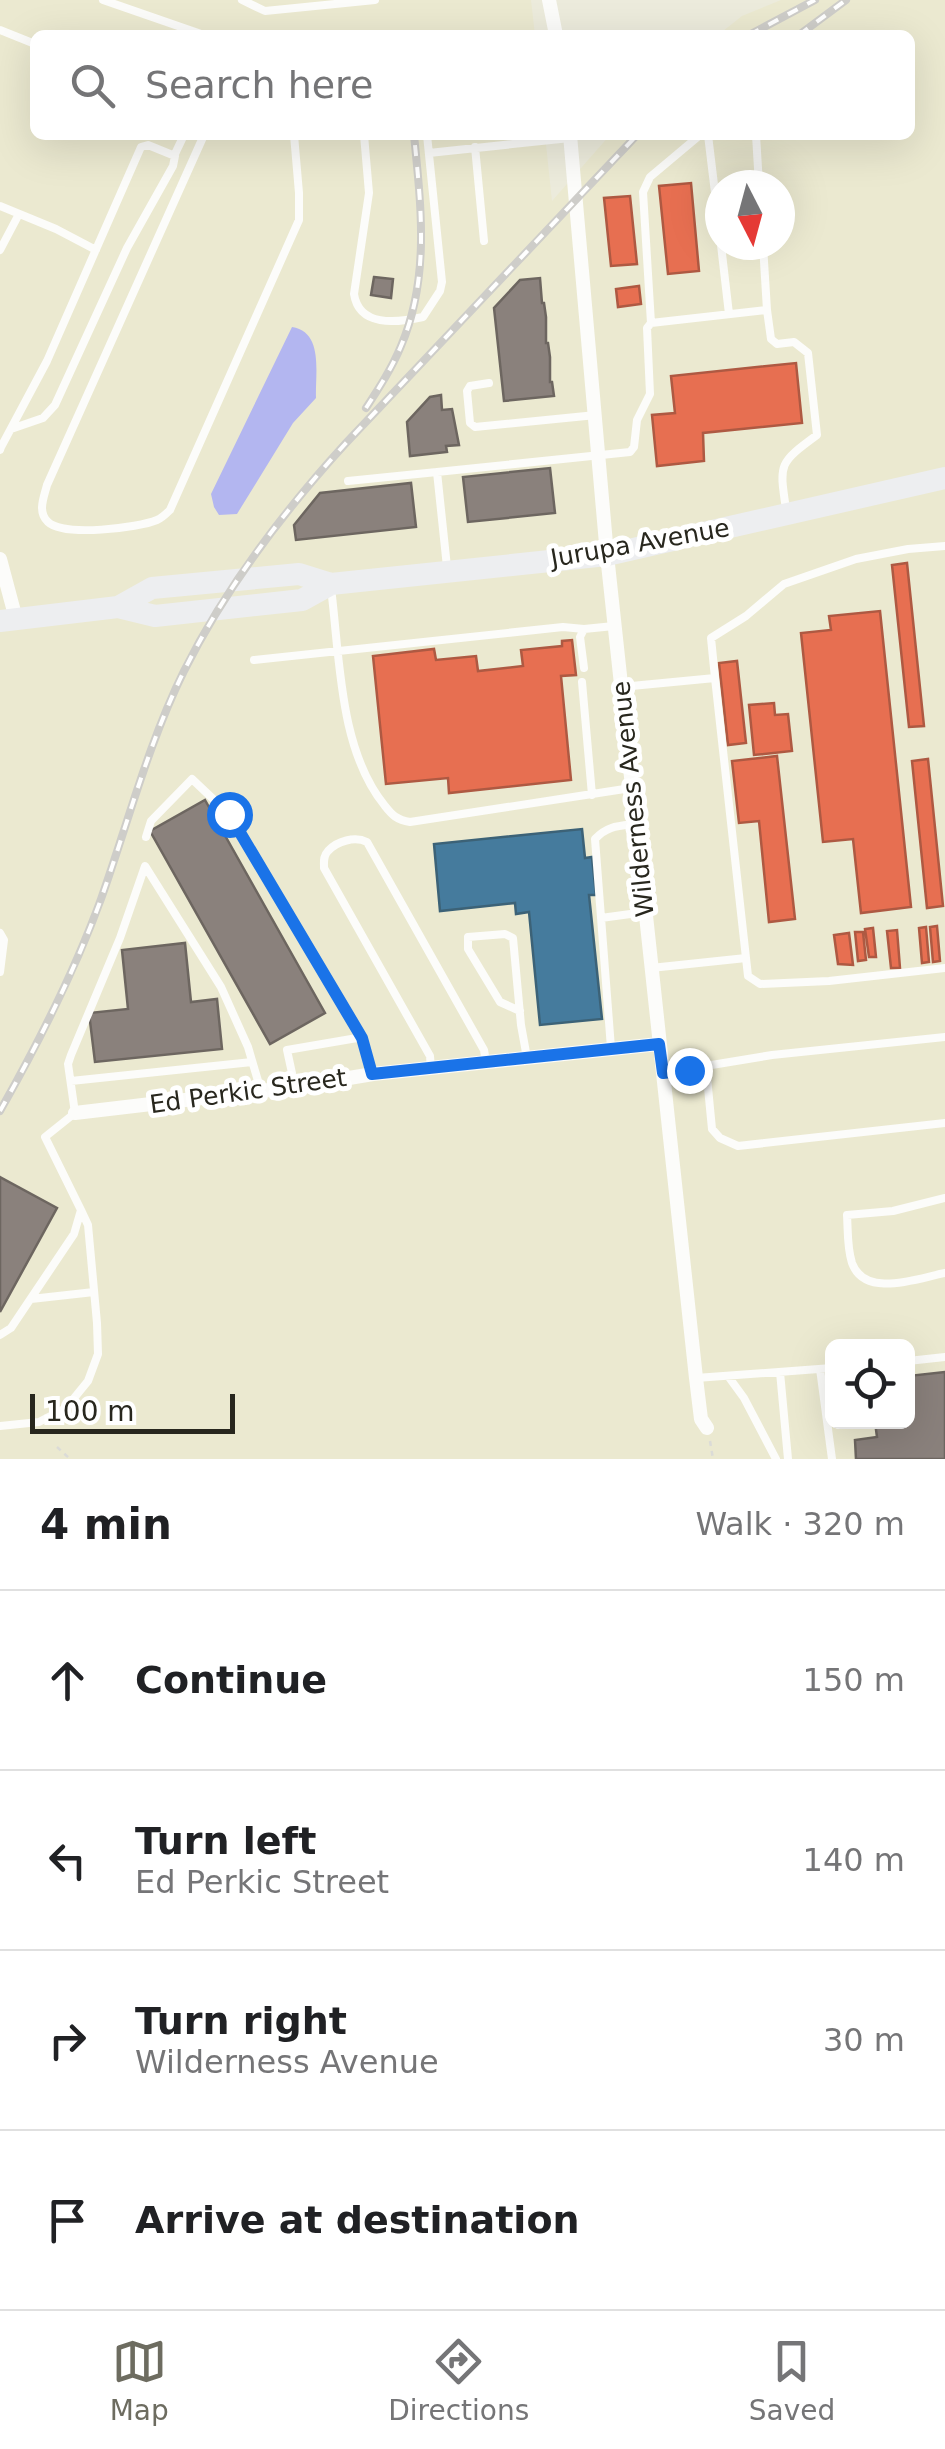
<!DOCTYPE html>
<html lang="en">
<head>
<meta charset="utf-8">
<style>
	body { margin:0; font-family:"DejaVu Sans",sans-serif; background:#f2f2f2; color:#202124 }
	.controls { position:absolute; right:30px; bottom:30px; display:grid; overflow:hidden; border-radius:15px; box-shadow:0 10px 40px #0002 }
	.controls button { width:90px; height:90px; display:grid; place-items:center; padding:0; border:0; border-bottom:2px solid #e0e0e0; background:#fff; color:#202124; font:50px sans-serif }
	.compass { position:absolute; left:705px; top:170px; width:90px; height:90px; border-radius:50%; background:#fff; box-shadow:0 10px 40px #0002; rotate:174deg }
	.scale { position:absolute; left:30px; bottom:25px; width:205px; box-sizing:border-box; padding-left:10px; border:5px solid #28271e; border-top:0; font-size:28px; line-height:35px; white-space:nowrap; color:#28271e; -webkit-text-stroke:8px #fff; paint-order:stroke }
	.stop { position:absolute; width:30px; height:30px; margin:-22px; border:8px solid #1a73e8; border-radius:50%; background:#fff }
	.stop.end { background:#1a73e8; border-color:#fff; box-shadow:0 2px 10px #0008 }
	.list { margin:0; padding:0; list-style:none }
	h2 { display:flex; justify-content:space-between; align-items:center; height:130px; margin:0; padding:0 40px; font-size:42px }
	h2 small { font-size:32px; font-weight:400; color:#757577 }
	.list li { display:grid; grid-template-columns:65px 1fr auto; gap:30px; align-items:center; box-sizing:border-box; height:180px; padding:0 40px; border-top:2px solid #e0e0e0 }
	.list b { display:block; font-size:38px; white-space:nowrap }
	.list p { margin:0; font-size:32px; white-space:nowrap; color:#757577 }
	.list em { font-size:32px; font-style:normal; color:#757577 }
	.icon { flex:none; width:55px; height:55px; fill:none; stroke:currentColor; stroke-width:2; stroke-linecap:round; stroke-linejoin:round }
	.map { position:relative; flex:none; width:945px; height:1459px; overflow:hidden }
	.search { position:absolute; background:#fff; box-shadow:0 10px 40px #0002; left:30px; right:30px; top:30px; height:110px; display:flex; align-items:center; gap:25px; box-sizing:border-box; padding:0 35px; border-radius:15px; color:#757577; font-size:38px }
	.sheet { height:850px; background:#fff }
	nav { display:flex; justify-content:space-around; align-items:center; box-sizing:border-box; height:140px; border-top:2px solid #e0e0e0; background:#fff; font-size:28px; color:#757577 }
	nav a { display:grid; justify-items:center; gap:5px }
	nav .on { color:#6d6c60 }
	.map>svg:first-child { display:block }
	.built { fill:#ebe9d0; fill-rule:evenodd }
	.water { fill:#b3b6f0 }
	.shops { fill:#e76f51; stroke:#ae5942; stroke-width:2.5 }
	.public { fill:#457b9d; stroke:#3c6277; stroke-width:2.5 }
	.industry { fill:#8a817c; stroke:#6d6660; stroke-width:2.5 }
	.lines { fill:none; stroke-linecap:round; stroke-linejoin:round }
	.path { stroke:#dbdbd7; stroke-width:2.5; stroke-dasharray:5 5; stroke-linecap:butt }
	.lane { stroke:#fcfcfa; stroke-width:8 }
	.street { stroke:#fcfcfa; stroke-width:14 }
	.primary { stroke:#edeef0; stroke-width:22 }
	.rail-casing { stroke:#cecdc9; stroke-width:8 }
	.rail { stroke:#fff; stroke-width:4; stroke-dasharray:11; stroke-linecap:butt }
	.route { stroke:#1a73e8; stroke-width:12 }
	.labels { text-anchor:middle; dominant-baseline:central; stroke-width:10; stroke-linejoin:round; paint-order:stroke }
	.street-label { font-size:25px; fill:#28271e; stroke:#fff }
</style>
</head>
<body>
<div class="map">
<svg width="945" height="1459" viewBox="0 0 945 1459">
	<rect width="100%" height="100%" fill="#ecebdc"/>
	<!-- built -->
	<path class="built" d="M0 0H531L535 35H35V135H545L552 201 610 135H910V35H718L742 16 781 0H945V1459H0ZM720 185H780V245H720ZM832 1346H908V1422H832Z"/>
	<!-- water -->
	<path class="water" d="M292 327C324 332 315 374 316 398L293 423 237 514 219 515 214 507 211 494Z"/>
	<!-- shops -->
	<path class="shops" d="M691 183 699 271 668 274 659 186Z
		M630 196 637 264 611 266 604 198Z
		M639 286 641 304 618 307 616 289Z
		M796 363 802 423 703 433 704 461 657 466 652 415 675 413 671 376Z
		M907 563 924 726 909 727 892 565Z
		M880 611 911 907 861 913 853 839 823 842 801 633 831 630 829 616Z
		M572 640 576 675 561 676 571 780 449 793 448 778 386 784 373 656 434 649 436 660 476 656 478 671 523 666 521 650 562 646V641Z
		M737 661 746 743 728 745 719 663Z
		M774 703 775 715 788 714 792 751 754 755 749 705Z
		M777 756 795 919 769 922 759 821 739 823 732 761Z
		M928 759 943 906 927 908 912 761Z
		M937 926 940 961 933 962 930 927Z
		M926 927 929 962 922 963 919 928Z
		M873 928 876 957H869L865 929Z
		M897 930 900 968H891L887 931Z
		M855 932H863L866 960 858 961Z
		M849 933 853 965 838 964 834 935Z"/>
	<!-- public -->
	<path class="public" d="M582 829 585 858 592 857 596 895H589L602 1019 540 1025 529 912 516 914 515 903 440 911 434 844Z"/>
	<!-- industry -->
	<path class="industry" d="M374 277 393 279 391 298 371 295Z
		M540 278 542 303H544L546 317V343H548L550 357V382H552L554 396 504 401 494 308 520 280Z
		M441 395 442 410 452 409 459 445 446 446 447 452 410 456 407 422 430 397Z
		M550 468 555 513 468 522 463 477Z
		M411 483 416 527 296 540 294 525 320 493Z
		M205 800 325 1013 270 1044 150 831Z
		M185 943 191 1002 217 999 222 1049 95 1062 89 1013 128 1009 122 950Z
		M0 1177 57 1208 0 1312Z
		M945 1372V1459H856L855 1440 877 1437 875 1422H908V1376Z"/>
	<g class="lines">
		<!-- path -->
		<path class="path" d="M710 1441 713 1459
			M57 1447 70 1459"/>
		<!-- lane -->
		<path class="lane" d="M103 0 204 35
			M242 0 265 11 375 0
			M0 30 35 44
			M204 135 47 485C44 497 37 512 48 522 64 537 138 528 157 520 162 518 166 514 170 510L299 220V193L294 135
			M364 135 369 193 354 294C359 327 396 323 423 317L440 291 442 282 427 135
			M708 135 720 234
			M756 135 759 185
			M475 147 484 241
			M429 153 570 138
			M174 156 184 135
			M0 206 56 229 96 250
			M721 245 729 314
			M763 245 767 310
			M0 250 19 214
			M651 323 643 192 650 177 700 135
			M489 383 470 386 467 391 470 423 475 427 596 415
			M0 450 1 447 47 361 141 147 148 145 175 156 173 166 127 248 55 405 43 418 11 429
			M348 481 437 472
			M447 567 437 472 630 452 634 447 637 420 650 394 647 328 651 323 767 310 771 339 777 344 794 342 808 353 817 435C779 463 779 463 786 509
			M331 588C340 658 339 750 385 806 392 815 397 820 410 822L631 788
			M254 660 563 627 584 629
			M584 668 580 637 584 629 614 626
			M715 678 711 638 746 616 784 584 856 559 908 549 945 546
			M582 682 592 795
			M621 687 715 678 746 958 651 968
			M146 837 151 821 192 779 229 814 363 1037 373 1074
			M601 918 645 912
			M0 933 4 940 0 972
			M746 958 748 976 760 984 829 981 945 968
			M520 1011 500 1002 468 949V937L505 934 513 938 521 1025 527 1058
			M611 1048 595 839C607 826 618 826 635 824
			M706 1067 712 1129 720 1138 738 1146 945 1123
			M431 1068 430 1056 324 868C324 862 323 856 328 851 337 841 355 836 367 842L484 1050 486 1062
			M663 1073 772 1055 945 1037
			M71 1081 252 1062
			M295 1087 287 1050 363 1037
			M945 1198 893 1211 847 1215C848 1230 847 1248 852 1263 865 1299 918 1278 945 1273
			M31 1299 94 1292
			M0 1335 11 1328 74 1234 81 1210 45 1137 75 1113 68 1064 71 1055 120 938 145 866 221 987 248 1047 261 1091
			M908 1361 945 1357
			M820 1369 832 1459
			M780 1372 788 1459
			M728 1376 744 1398 776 1459
			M696 1378 832 1368
			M0 1426 39 1422 66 1408 88 1381 98 1354 97 1323 88 1225 81 1210"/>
		<!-- street -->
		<path class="street" d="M549 0 556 35
			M570 135 607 555 696 1378 701 1419 707 1428
			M0 559 16 619
			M75 1113 295 1087 373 1074 659 1044"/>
		<!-- primary -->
		<path class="primary" d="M118 607 152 588 299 574 331 584
			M0 621 118 607 155 616 302 600 331 584 607 555 945 478"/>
		<!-- rail casing -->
		<g class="rail-casing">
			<path id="rail" d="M749 35 815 0
				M799 35 846 0
				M366 408C379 388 392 368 401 346 430 278 421 206 414 135
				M0 1111C39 1042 74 973 101 899 128 823 148 744 184 671 226 587 283 512 346 443L637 135"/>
		</g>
		<!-- rail -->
		<use href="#rail" class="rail"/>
	</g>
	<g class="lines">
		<!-- route -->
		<path class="route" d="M229 814 362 1038 372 1074 659 1044 663 1073 689 1070"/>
	</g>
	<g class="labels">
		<!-- street labels -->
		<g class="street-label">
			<text transform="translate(640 543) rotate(-10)">Jurupa Avenue</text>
			<text transform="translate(633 799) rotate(-96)">Wilderness Avenue</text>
			<text transform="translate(248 1091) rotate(-8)">Ed Perkic Street</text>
		</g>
	</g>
</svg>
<div class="controls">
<button><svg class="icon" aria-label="locate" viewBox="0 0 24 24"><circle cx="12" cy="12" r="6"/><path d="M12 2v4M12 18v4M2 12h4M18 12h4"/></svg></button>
</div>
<svg class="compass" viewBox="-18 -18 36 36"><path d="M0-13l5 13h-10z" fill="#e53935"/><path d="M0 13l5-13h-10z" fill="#757577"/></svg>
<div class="scale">100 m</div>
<div class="stop" style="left:229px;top:814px"></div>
<div class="stop end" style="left:689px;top:1070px"></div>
<div class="search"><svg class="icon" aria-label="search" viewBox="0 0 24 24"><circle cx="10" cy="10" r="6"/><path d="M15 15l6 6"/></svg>Search here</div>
</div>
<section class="sheet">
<h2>4 min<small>Walk · 320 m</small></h2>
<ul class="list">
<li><svg class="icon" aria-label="ahead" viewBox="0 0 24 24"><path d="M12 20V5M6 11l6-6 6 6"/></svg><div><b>Continue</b></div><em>150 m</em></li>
<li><svg class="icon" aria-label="left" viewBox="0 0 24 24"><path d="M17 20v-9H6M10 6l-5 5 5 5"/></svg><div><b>Turn left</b><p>Ed Perkic Street</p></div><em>140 m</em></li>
<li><svg class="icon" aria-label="right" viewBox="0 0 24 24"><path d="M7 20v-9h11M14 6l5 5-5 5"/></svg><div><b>Turn right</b><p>Wilderness Avenue</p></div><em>30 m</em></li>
<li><svg class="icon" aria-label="arrive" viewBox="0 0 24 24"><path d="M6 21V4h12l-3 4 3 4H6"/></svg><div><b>Arrive at destination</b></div></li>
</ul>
</section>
<nav>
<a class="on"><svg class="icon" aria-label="map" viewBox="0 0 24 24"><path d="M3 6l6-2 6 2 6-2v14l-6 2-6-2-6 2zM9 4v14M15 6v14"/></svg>Map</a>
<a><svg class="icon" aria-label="directions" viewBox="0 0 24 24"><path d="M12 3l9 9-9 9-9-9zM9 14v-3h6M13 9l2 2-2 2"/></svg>Directions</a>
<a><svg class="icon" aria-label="saved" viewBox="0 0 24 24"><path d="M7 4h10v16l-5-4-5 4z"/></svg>Saved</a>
</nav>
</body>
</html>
